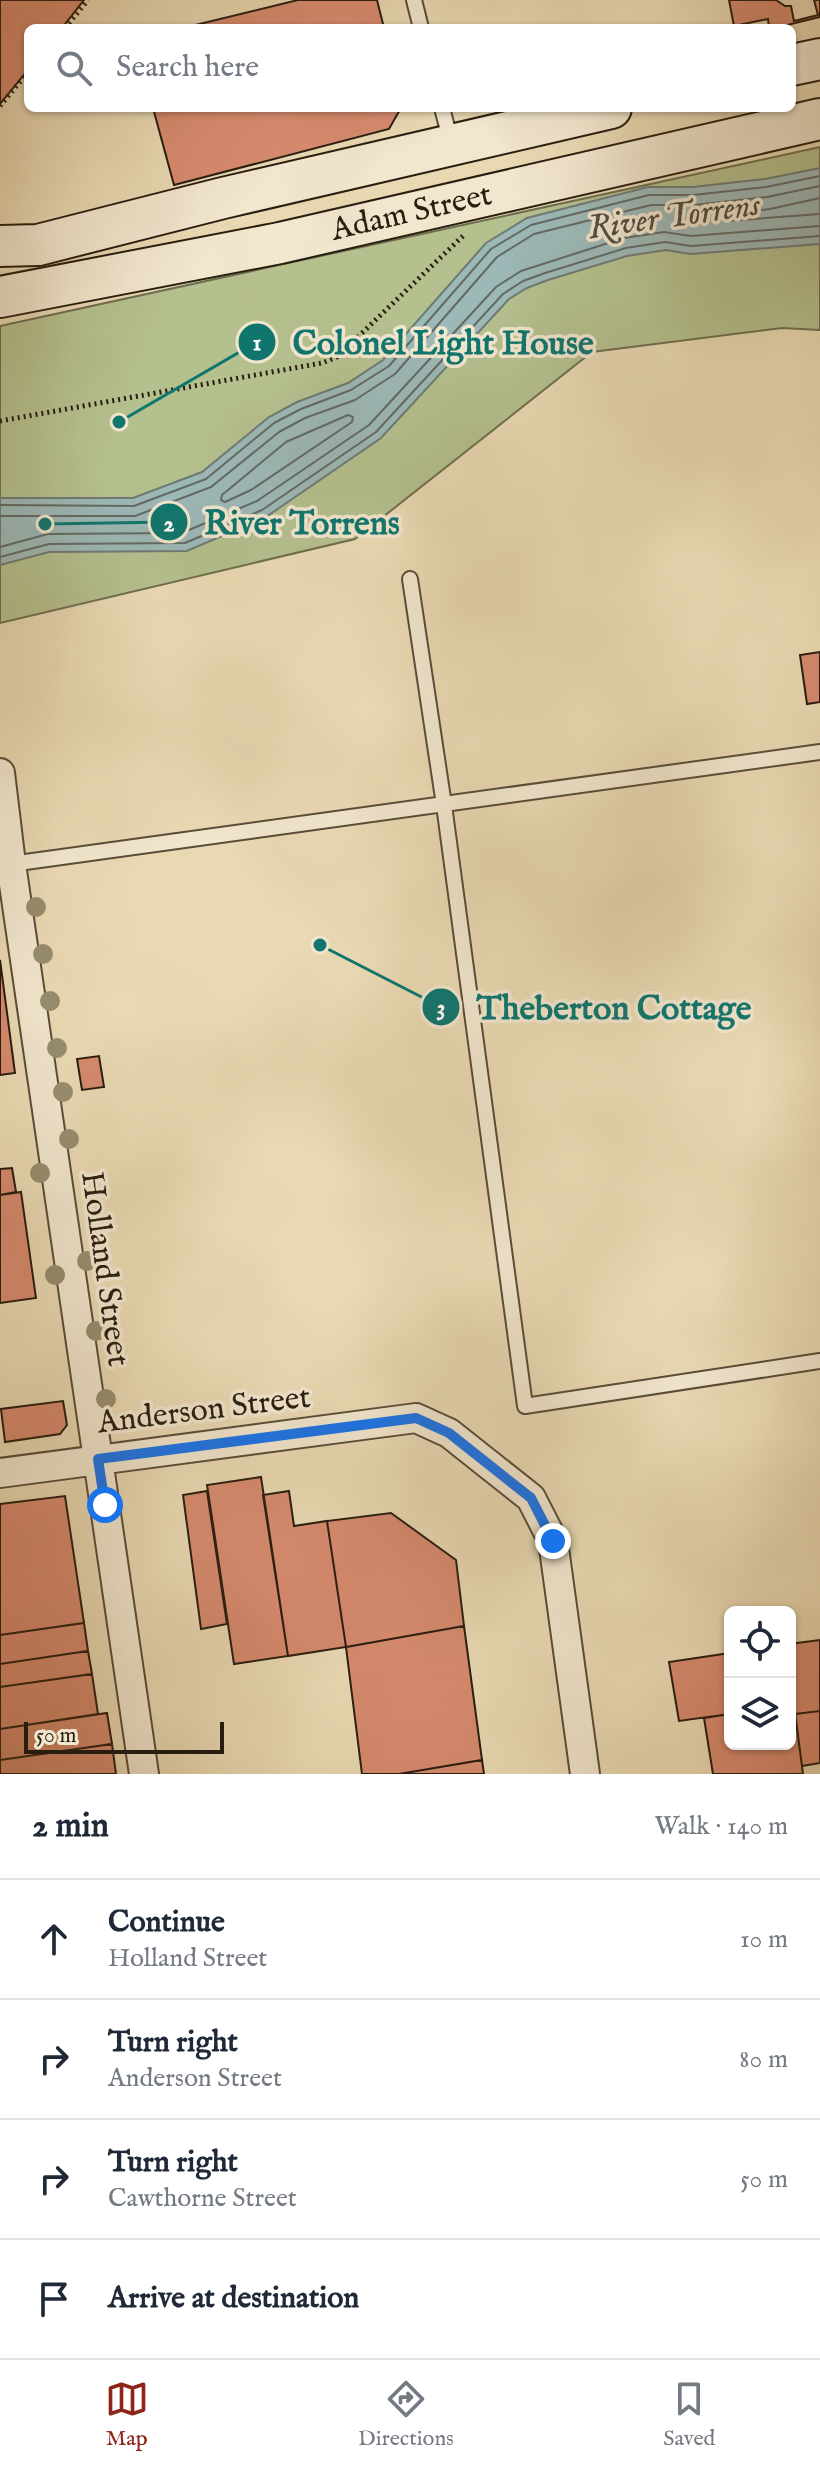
<!DOCTYPE html>
<html lang="en">
<head>
<meta charset="utf-8">
<style>
	body { margin:0; font-family:"IM FELL English",serif; background:#f6f6f7; color:#1f2937 }
	.controls { position:absolute; right:24px; bottom:24px; display:grid; overflow:hidden; border-radius:12px; box-shadow:0 2px 6px #0004 }
	.controls button { width:72px; height:72px; display:grid; place-items:center; padding:0; border:0; border-bottom:2px solid #e0e1e3; background:#fff; color:#1f2937; font:40px sans-serif }
	.scale { position:absolute; left:24px; bottom:20px; width:200px; box-sizing:border-box; padding-left:8px; border:4px solid #291d10; border-top:0; font-size:22px; line-height:28px; white-space:nowrap; color:#291d10; -webkit-text-stroke:6px #f1e6ce; paint-order:stroke }
	.stop { position:absolute; width:24px; height:24px; margin:-18px; border:6px solid #1a73e8; border-radius:50%; background:#fff }
	.stop.end { background:#1a73e8; border-color:#fff; box-shadow:0 2px 8px #0008 }
	.list { margin:0; padding:0; list-style:none }
	h2 { display:flex; justify-content:space-between; align-items:center; height:104px; margin:0; padding:0 32px; font-size:34px }
	h2 small { font-size:26px; font-weight:400; color:#747a83 }
	.list li { display:grid; grid-template-columns:52px 1fr auto; gap:24px; align-items:center; box-sizing:border-box; height:120px; padding:0 32px; border-top:2px solid #e0e1e3 }
	.list b { display:block; font-size:30px; white-space:nowrap }
	.list p { margin:0; font-size:26px; white-space:nowrap; color:#747a83 }
	.list em { font-size:26px; font-style:normal; color:#747a83 }
	.icon { flex:none; width:44px; height:44px; fill:none; stroke:currentColor; stroke-width:2; stroke-linecap:round; stroke-linejoin:round }
	.map { position:relative; flex:none; width:820px; height:1774px; overflow:hidden }
	.search { position:absolute; background:#fff; box-shadow:0 2px 6px #0004; left:24px; right:24px; top:24px; height:88px; display:flex; align-items:center; gap:20px; box-sizing:border-box; padding:0 28px; border-radius:12px; color:#747a83; font-size:30px }
	.sheet { height:584px; background:#fff }
	nav { display:flex; justify-content:space-around; align-items:center; box-sizing:border-box; height:112px; border-top:2px solid #e0e1e3; background:#fff; font-size:22px; color:#747a83 }
	nav a { display:grid; justify-items:center; gap:4px }
	nav .on { color:#8f2418 }
	.map>svg:first-child { display:block }
	.green { fill:#b4c08e; stroke:#6e6e4f; stroke-width:2 }
	.water { fill:#9cb8b7; stroke:#6e7a74; stroke-width:2 }
	.lines { fill:none; stroke-linecap:round; stroke-linejoin:round }
	.shore { stroke:#626a64; stroke-width:2 }
	.building { fill:#d68a6e; stroke:#291d10; stroke-width:2 }
	.lane-casing { stroke:#594c39; stroke-width:18 }
	.street-casing { stroke:#594c39; stroke-width:32 }
	.secondary-casing { stroke:#291d10; stroke-width:44 }
	.path { stroke:#291d10; stroke-width:5; stroke-dasharray:2 4; stroke-linecap:butt }
	.lane { stroke:#f1e6ce; stroke-width:14 }
	.street { stroke:#f1e6ce; stroke-width:28 }
	.secondary { stroke:#f1e6ce; stroke-width:40 }
	.tree { fill:#968d6e }
	.route { stroke:#1a73e8; stroke-width:10 }
	.labels { text-anchor:middle; dominant-baseline:central; stroke-width:7; stroke-linejoin:round; paint-order:stroke }
	.street-label { font-size:32px; fill:#291d10; stroke:#f1e6ce }
	.water-label { font-size:34px; font-style:italic; fill:#4c4c42; stroke:#f1e6ce }
	.leader { fill:none; stroke:#0f766e; stroke-width:3 }
	.callout-dot { fill:#0f766e; stroke:#f1e6ce; stroke-width:3 }
	.mark-label { font-size:24px; text-anchor:middle; font-weight:bold; fill:#fff }
	.callout-label { font-size:34px; text-anchor:middle; font-weight:bold; fill:#0f766e; stroke:#f1e6ce; stroke-width:7; stroke-linejoin:round; paint-order:stroke }
</style>
</head>
<body>
<div class="map">
<svg width="820" height="1774" viewBox="0 0 820 1774">
	<rect width="100%" height="100%" fill="#e9d9b3"/>
	<filter id="stains"><feTurbulence type="fractalNoise" baseFrequency=".0025" numOctaves="4"/><feColorMatrix values="0 0 0 0 .2 0 0 0 0 .09 0 0 0 0 .02 0 0 0 .5 -.17"/></filter>
	<radialGradient id="worn" r=".72"><stop offset=".6" stop-color="#630" stop-opacity="0"/><stop offset="1" stop-color="#630" stop-opacity=".3"/></radialGradient>
	<!-- green -->
	<path class="green" d="M820 147V330L782 328 592 352 355 539 0 623V326Z"/>
	<!-- water -->
	<path class="water" d="M820 168V244L690 254 666 250 627 256 548 280 527 288 509 299 381 438 266 517 187 551 49 552 0 565V498H133L202 472 269 417 297 402 348 383 383 360 486 243 527 218 648 187H693L765 179Z"/>
	<g class="lines">
		<!-- shore -->
		<path class="shore" d="M820 198 770 209 726 214 723 217 727 221 820 214
			M348 415 353 417 352 422 251 490 225 502 221 500 222 495 286 442Z
			M0 505 134 506 206 479 274 423 301 409 351 390 389 366 491 249 531 225 649 195H693L766 187 820 176
			M0 516H135L211 487 279 432 305 418 355 400 395 374 497 257 534 234 651 205H694L767 197 820 186
			M0 547 48 534 182 533 257 501 369 425 496 287 521 271 624 238 664 232 691 236 820 226
			M0 557 49 544 185 543 262 510 376 432 503 294 523 281 545 273 626 248 665 242 691 246 820 236"/>
	</g>
	<!-- building -->
	<path class="building" d="M0 0H84L62 28H28V70L0 104Z
		M298 0H377L384 28H183Z
		M729 0H776L785 6H791L794 21 818 15 814 0H820V17L775 28H769L768 19 734 26Z
		M153 108H401L389 129 174 185Z
		M820 652V702L807 704 800 655Z
		M0 960 15 1073 0 1075Z
		M99 1056 104 1087 82 1090 77 1059Z
		M12 1168 16 1192 0 1195V1169Z
		M21 1192 36 1298 0 1303V1195Z
		M63 1401 67 1425 60 1434 5 1442 1 1409Z
		M261 1477 288 1656 234 1664 207 1485Z
		M207 1491 227 1624 201 1629 183 1495Z
		M289 1491 294 1526 327 1521 346 1647 288 1656 263 1495Z
		M65 1496 84 1623 0 1635V1504Z
		M391 1513 456 1560 464 1626 346 1647 327 1521Z
		M84 1623 88 1651 0 1664V1635Z
		M464 1626 482 1760 399 1774H362L346 1647Z
		M820 1640V1711L795 1714 790 1679V1644Z
		M88 1651 92 1674 0 1687V1664Z
		M730 1653V1714L679 1721 669 1662Z
		M92 1674 98 1714 0 1729V1687Z
		M794 1705 803 1774H713L704 1718 730 1714V1744H790V1706Z
		M820 1711V1763L802 1766 795 1714Z
		M107 1713 112 1744 0 1760V1729Z
		M112 1744 116 1774H0V1760Z
		M482 1760 484 1774H399Z"/>
	<g class="lines">
		<!-- lane casing -->
		<g class="lane-casing">
			<path id="lane" d="M414 0 421 28
				M442 108 451 142
				M410 579 444 805 525 1406 820 1361
				M11 864 820 752"/>
		</g>
		<!-- street casing -->
		<g class="street-casing">
			<path id="street" d="M0 773 11 864 144 1774
				M0 1473 416 1418 449 1433 531 1498 553 1541 585 1774"/>
		</g>
		<!-- secondary casing -->
		<g class="secondary-casing">
			<g id="secondary">
				<path d="M792 65 820 59"/>
				<path d="M0 246 38 245 223 198 611 108"/>
				<path id="s1" d="M0 297 280 243 820 119"/>
			</g>
		</g>
		<!-- path -->
		<path class="path" d="M65 28 88 0
			M0 106 28 72
			M0 421 322 363 337 357 465 234"/>
		<!-- lane -->
		<use href="#lane" class="lane"/>
		<!-- street -->
		<use href="#street" class="street"/>
		<!-- secondary -->
		<use href="#secondary" class="secondary"/>
	</g>
	<!-- trees -->
	<g class="tree">
		<circle cx="36" cy="907" r="10"/>
		<circle cx="43" cy="954" r="10"/>
		<circle cx="50" cy="1001" r="10"/>
		<circle cx="57" cy="1048" r="10"/>
		<circle cx="63" cy="1092" r="10"/>
		<circle cx="69" cy="1139" r="10"/>
		<circle cx="40" cy="1173" r="10"/>
		<circle cx="87" cy="1261" r="10"/>
		<circle cx="55" cy="1275" r="10"/>
		<circle cx="96" cy="1331" r="10"/>
		<circle cx="106" cy="1399" r="10"/>
	</g>
	<g class="lines">
		<!-- route -->
		<path class="route" d="M105 1505 98 1459 416 1418 449 1433 531 1498 553 1541"/>
	</g>
	<g class="labels">
		<!-- street labels -->
		<g class="street-label">
			<text stroke="none"><textPath href="#s1" startOffset="420">Adam Street</textPath></text>
			<text transform="translate(104 1269) rotate(82)">Holland Street</text>
			<text transform="translate(204 1411) rotate(-7)">Anderson Street</text>
		</g>
		<!-- water labels -->
		<g class="water-label">
			<text transform="translate(674 217) rotate(-8)">River Torrens</text>
		</g>
	</g>
	<!-- callouts -->
	<path class="leader" d="M119 422L257 342M45 524L169 522M320 945L441 1007"/>
	<g class="callout-dot">
		<circle cx="119" cy="422" r="8"/>
		<circle cx="45" cy="524" r="8"/>
		<circle cx="320" cy="945" r="8"/>
		<circle cx="257" cy="342" r="20"/>
		<circle cx="169" cy="522" r="20"/>
		<circle cx="441" cy="1007" r="20"/>
	</g>
	<g class="mark-label">
		<text x="257" y="350">1</text>
		<text x="169" y="531">2</text>
		<text x="441" y="1015">3</text>
	</g>
	<g class="callout-label">
		<text x="443" y="354">Colonel Light House</text>
		<text x="302" y="534">River Torrens</text>
		<text x="614" y="1019">Theberton Cottage</text>
	</g>
	<rect width="100%" height="100%" filter="url(#stains)"/>
	<rect width="100%" height="100%" fill="url(#worn)"/>
</svg>
<div class="controls">
<button><svg class="icon" aria-label="locate" viewBox="0 0 24 24"><circle cx="12" cy="12" r="6"/><path d="M12 2v4M12 18v4M2 12h4M18 12h4"/></svg></button>
<button><svg class="icon" aria-label="layers" viewBox="0 0 24 24"><path d="M12 4l9 5-9 5-9-5zM3 14l9 5 9-5"/></svg></button>
</div>
<div class="scale">50 m</div>
<div class="stop" style="left:105px;top:1505px"></div>
<div class="stop end" style="left:553px;top:1541px"></div>
<div class="search"><svg class="icon" aria-label="search" viewBox="0 0 24 24"><circle cx="10" cy="10" r="6"/><path d="M15 15l6 6"/></svg>Search here</div>
</div>
<section class="sheet">
<h2>2 min<small>Walk · 140 m</small></h2>
<ul class="list">
<li><svg class="icon" aria-label="ahead" viewBox="0 0 24 24"><path d="M12 20V5M6 11l6-6 6 6"/></svg><div><b>Continue</b><p>Holland Street</p></div><em>10 m</em></li>
<li><svg class="icon" aria-label="right" viewBox="0 0 24 24"><path d="M7 20v-9h11M14 6l5 5-5 5"/></svg><div><b>Turn right</b><p>Anderson Street</p></div><em>80 m</em></li>
<li><svg class="icon" aria-label="right" viewBox="0 0 24 24"><path d="M7 20v-9h11M14 6l5 5-5 5"/></svg><div><b>Turn right</b><p>Cawthorne Street</p></div><em>50 m</em></li>
<li><svg class="icon" aria-label="arrive" viewBox="0 0 24 24"><path d="M6 21V4h12l-3 4 3 4H6"/></svg><div><b>Arrive at destination</b></div></li>
</ul>
</section>
<nav>
<a class="on"><svg class="icon" aria-label="map" viewBox="0 0 24 24"><path d="M3 6l6-2 6 2 6-2v14l-6 2-6-2-6 2zM9 4v14M15 6v14"/></svg>Map</a>
<a><svg class="icon" aria-label="directions" viewBox="0 0 24 24"><path d="M12 3l9 9-9 9-9-9zM9 14v-3h6M13 9l2 2-2 2"/></svg>Directions</a>
<a><svg class="icon" aria-label="saved" viewBox="0 0 24 24"><path d="M7 4h10v16l-5-4-5 4z"/></svg>Saved</a>
</nav>
</body>
</html>
